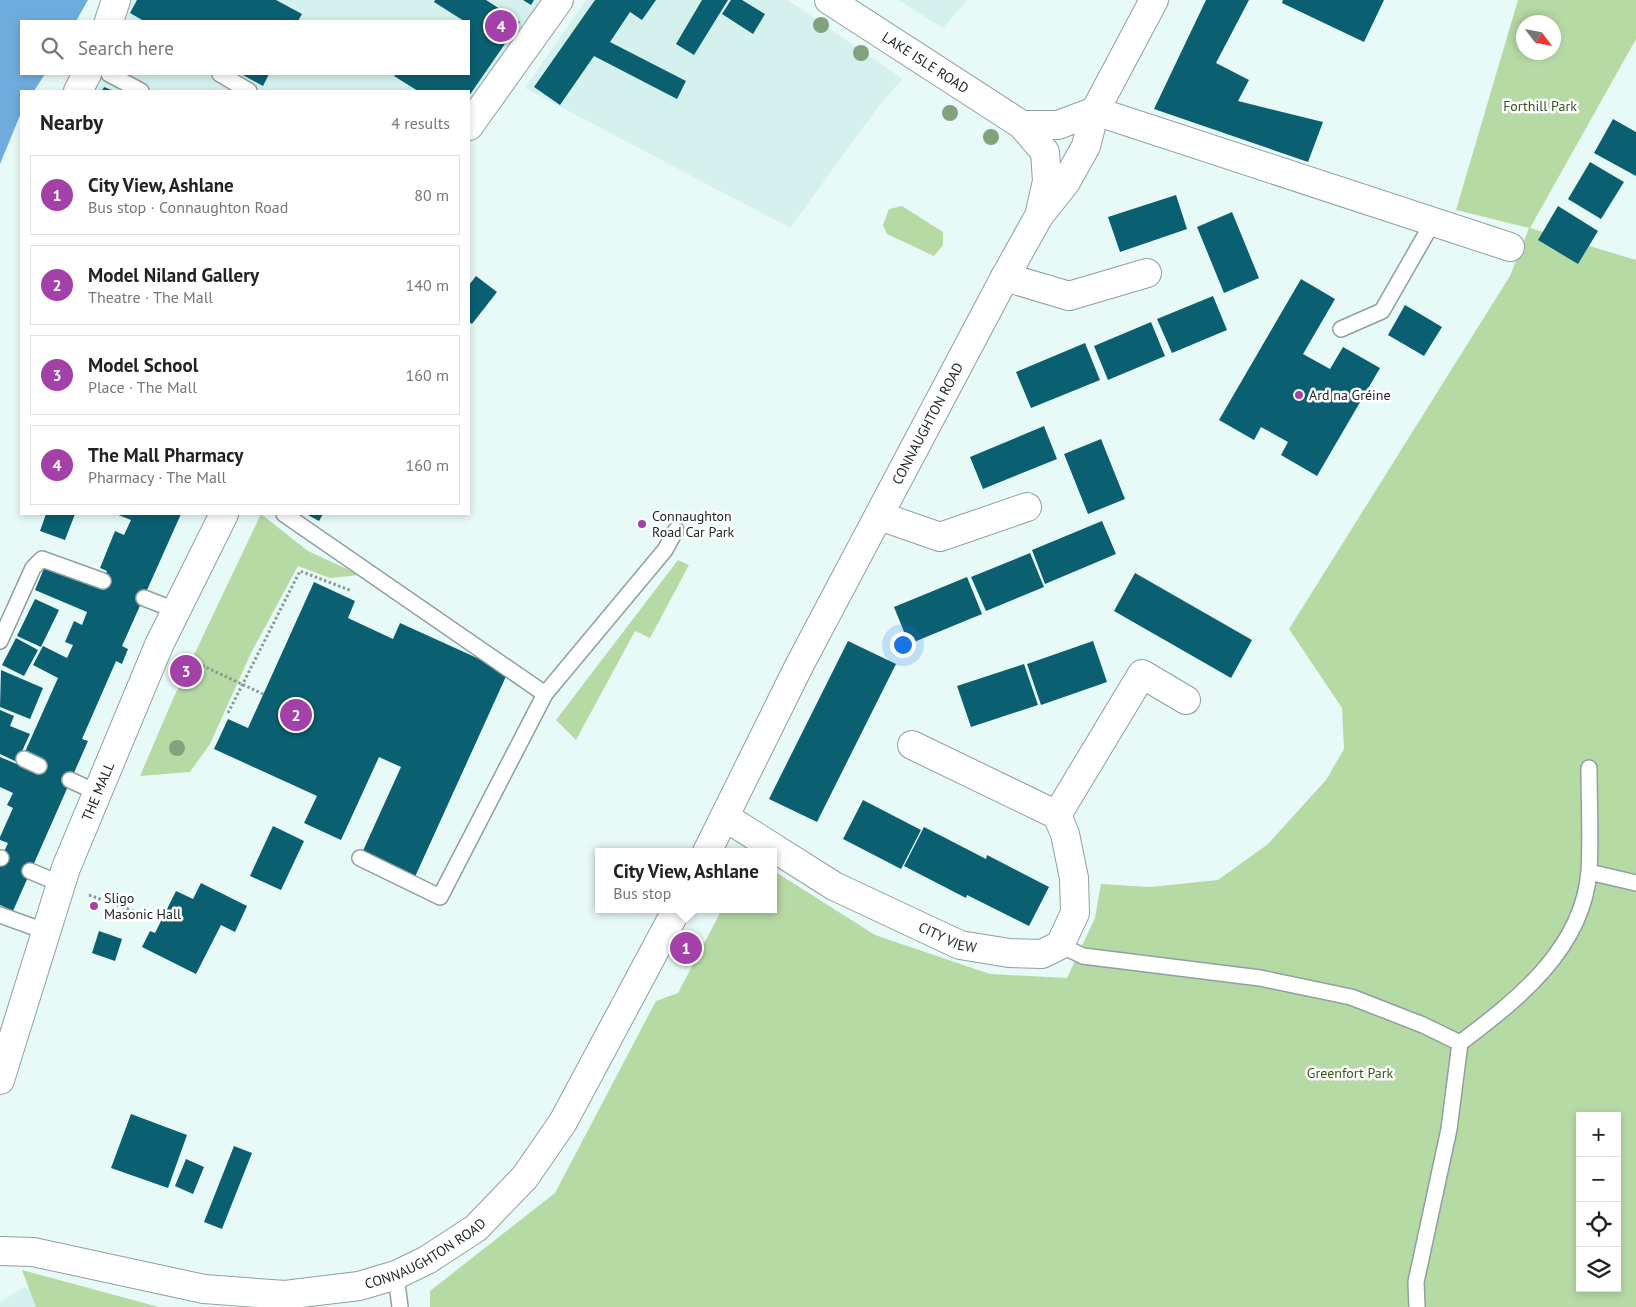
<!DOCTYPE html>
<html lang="en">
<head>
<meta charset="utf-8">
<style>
	body { margin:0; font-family:"PT Sans",sans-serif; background:#f6f6f6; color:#222 }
	.controls { position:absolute; right:15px; bottom:15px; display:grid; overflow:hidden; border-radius:0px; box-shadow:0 2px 8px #0003 }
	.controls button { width:45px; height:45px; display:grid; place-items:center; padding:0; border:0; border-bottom:1px solid #e0e0e0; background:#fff; color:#222; font:25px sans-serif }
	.compass { position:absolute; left:1516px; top:15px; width:45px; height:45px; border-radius:50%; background:#fff; box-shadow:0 2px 8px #0003; rotate:122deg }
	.you { position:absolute; left:902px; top:644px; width:18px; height:18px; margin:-12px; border:4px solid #fff; border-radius:50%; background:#1a73e8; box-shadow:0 0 0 8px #1a73e833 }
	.badge { display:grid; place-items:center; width:32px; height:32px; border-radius:50%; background:#a341a9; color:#fff; font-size:16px; font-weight:700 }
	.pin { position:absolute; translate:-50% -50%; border:2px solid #fff; box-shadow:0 1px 5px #0006 }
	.popup { position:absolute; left:595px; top:848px; width:182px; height:65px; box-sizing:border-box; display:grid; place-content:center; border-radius:0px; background:#fff; filter:drop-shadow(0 1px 4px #0005); font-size:16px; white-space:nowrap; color:#767676 }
	.popup b { font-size:19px; color:#222 }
	.popup::after { content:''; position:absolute; left:50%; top:100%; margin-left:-10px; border:10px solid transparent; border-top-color:#fff }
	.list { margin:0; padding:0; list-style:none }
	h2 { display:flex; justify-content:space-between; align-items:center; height:65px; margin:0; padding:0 20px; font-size:21px }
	h2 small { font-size:16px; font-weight:400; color:#767676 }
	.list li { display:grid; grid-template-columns:32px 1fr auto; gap:15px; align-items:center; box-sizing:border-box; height:80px; margin:0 10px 10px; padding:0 10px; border:1px solid #e0e0e0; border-radius:0px }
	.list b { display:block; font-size:19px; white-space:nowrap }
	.list p { margin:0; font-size:16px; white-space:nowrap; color:#767676 }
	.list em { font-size:16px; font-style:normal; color:#767676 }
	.icon { flex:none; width:28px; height:28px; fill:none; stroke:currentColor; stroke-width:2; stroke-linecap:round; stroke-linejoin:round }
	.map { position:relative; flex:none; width:1636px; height:1307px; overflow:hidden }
	.search { position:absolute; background:#fff; box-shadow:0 2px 8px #0003; left:20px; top:20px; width:450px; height:55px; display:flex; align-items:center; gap:12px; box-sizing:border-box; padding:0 18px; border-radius:0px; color:#767676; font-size:19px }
	.panel { position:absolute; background:#fff; box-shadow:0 2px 8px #0003; left:20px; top:90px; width:450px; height:425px; border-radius:0px }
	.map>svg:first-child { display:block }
	.built { fill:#d5f1ee }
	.green { fill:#b6daa4; fill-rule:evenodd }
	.water { fill:#6eacdd }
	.building { fill:#0a5f71 }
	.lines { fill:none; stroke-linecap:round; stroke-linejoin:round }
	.lane-casing { stroke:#8fa09f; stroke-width:18 }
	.street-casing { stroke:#8fa09f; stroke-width:30 }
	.secondary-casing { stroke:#8fa09f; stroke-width:30 }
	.path { stroke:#8b9896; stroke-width:3; stroke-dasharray:2.5 2.5; stroke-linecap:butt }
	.lane { stroke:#fff; stroke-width:15 }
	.street { stroke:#fff; stroke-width:28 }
	.secondary { stroke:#fff; stroke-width:28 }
	.tree { fill:#84a17d }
	.poi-dot { fill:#a341a9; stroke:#fff; stroke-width:2 }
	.labels { text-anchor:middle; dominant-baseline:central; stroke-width:5; stroke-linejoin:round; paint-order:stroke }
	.street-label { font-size:14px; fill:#1b2221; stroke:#fff }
	.park-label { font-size:14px; fill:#325819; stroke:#fff }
	.poi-label { font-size:14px; fill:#1b2221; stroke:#fff; text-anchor:start }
</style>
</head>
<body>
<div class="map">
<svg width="1636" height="1307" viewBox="0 0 1636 1307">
	<rect width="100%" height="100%" fill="#e8faf8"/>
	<!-- built -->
	<path class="built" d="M127 0H546L469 108V91H78L87 74H469V21H115Z
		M586 0H788L903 79 881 103 790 228 525 88Z
		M898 0H967L943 28Z
		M24 1287 61 1307H0V1302Z"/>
	<!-- green -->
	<path class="green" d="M1518 0H1636V39L1530 228 1636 260V1307H430V1291L555 1193 656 1001 678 993 719 915V909H774V871L875 935 990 974 1067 978 1095 918 1101 884 1150 887 1218 880 1268 844 1326 780 1344 749 1342 708 1289 629 1510 276 1529 228 1456 210ZM1524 22H1554V52H1524ZM1580 1116H1617V1288H1580Z
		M902 206 943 232V245L934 256 887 234 883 225 889 209Z
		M261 514 308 551 360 575 330 578 298 566 251 653 210 744 190 772 140 776 173 699Z
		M678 560 689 565 650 638 635 631 576 740 556 720Z
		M22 1270 159 1307H36Z"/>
	<!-- water -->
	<path class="water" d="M0 0H88L76 21H21V74H45L34 91H21V113L0 164Z"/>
	<!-- building -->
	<path class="building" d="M137 0H276L302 14 298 21H144L130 13Z
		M435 0H486L520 22 469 96V91H418L394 76 396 74H469V21H464L434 2Z
		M523 0H534L531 5Z
		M595 0H656L642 20 630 12 610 42 686 81 677 99 594 56 560 105 534 87Z
		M702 0H728L694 55 676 44Z
		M731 0H742L765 14 753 34 722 14Z
		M1206 0H1249L1216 63 1249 80 1238 101 1323 122 1308 162 1154 109Z
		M1283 0H1384L1364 42 1282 3Z
		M241 74H269L263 86Z
		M104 87 114 91H102Z
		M1613 119 1636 132V176L1594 153Z
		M1590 162 1624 182 1601 219 1568 199Z
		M1176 195 1187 229 1120 252 1108 217Z
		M1558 206 1598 231 1578 264 1538 240Z
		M1232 212 1259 278 1224 293 1197 227Z
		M476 276 497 292 472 324 469 322V285Z
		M1301 279 1335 299 1303 354 1330 369 1343 347 1380 368 1317 476 1281 455 1288 442 1261 427 1254 440 1219 420Z
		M1213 296 1227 330 1172 353 1157 319Z
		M1405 305 1442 327 1424 356 1388 335Z
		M1151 322 1165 356 1108 380 1094 346Z
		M1085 343 1100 380 1031 408 1016 372Z
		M1044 426 1057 459 983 489 970 457Z
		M1101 439 1125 499 1088 514 1064 454Z
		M46 514H75L65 540 40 531Z
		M116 514H181L122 646 128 649 122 664 116 661 82 739 88 741 13 911 0 905V861L8 843 0 840V837L13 808 7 805 13 793 0 787V757L36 772 24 754 58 678 33 665 43 646 67 658 73 645 65 642 74 621 82 625 87 612 35 590 45 566 101 585 107 571 100 568 115 531 124 535 131 520Z
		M306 514H323L319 521Z
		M1102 521 1116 554 1045 584 1032 550Z
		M1030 553 1044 587 986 611 971 577Z
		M1135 573 1252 640 1231 678 1114 611Z
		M967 577 982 614 909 644 894 607Z
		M314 582 355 601 348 618 393 639 400 623 508 672 414 879 361 855 401 767 379 757 341 840 304 823 317 796 214 749 228 719 248 728Z
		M35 599 59 610 41 647 17 636Z
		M16 638 38 650 24 676 2 665Z
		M848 641 896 664 817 822 769 799Z
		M1093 641 1107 682 1041 705 1027 664Z
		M1024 664 1038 705 971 727 957 686Z
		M1 670 43 688 30 719 0 707Z
		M0 710 14 716 10 726 30 734 17 762 0 754Z
		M863 800 921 830 901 869 843 839Z
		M273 826 304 841 281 890 250 876Z
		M924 827 986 859 987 855 1049 887 1029 926 967 895 966 898 904 866Z
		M201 883 247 906 235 932 221 925 196 974 142 947 150 931 155 933 176 891 193 899Z
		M99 931 122 939 115 961 92 953Z
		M131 1114 187 1135 168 1188 111 1168Z
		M234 1146 252 1153 222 1229 204 1222Z
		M186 1159 204 1167 193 1194 175 1186Z"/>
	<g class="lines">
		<!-- lane casing -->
		<g class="lane-casing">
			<path id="lane" d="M109 74 141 91
				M220 74 249 91
				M1341 329 1382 311 1433 222
				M284 514 545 694
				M144 598 175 610
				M0 641 33 568 42 559 103 581
				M24 759 39 766
				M70 780 98 793
				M0 858H1
				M360 858 440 897 545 694 665 550 676 530
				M30 871 61 884
				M1589 872 1636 883
				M0 915 47 932
				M1060 945 1083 956 1260 978 1351 997 1423 1025 1460 1043 1449 1129 1416 1282 1417 1307
				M1460 1043C1517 1000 1583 949 1589 871 1591 837 1589 802 1589 768
				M396 1275 400 1307"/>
		</g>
		<!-- street casing -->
		<g class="street-casing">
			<g id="street">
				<path d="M109 21 116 0"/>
				<path d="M78 91 87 74"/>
				<path d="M1095 111 1510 247"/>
				<path d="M1005 277 1069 296 1147 273"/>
				<path d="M880 516 940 537 1027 507"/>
				<path d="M1057 815 1142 674 1186 700"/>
				<path id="s1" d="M725 817 834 886 960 945 1009 953 1042 954 1060 945 1075 913 1074 878 1065 834 1057 815 912 745"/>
			</g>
		</g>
		<!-- secondary casing -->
		<g class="secondary-casing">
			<g id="secondary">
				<path id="s2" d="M829 0 1022 125 1045 152 1047 181 1040 212"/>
				<path d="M1022 125H1058L1095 111"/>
				<path d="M469 126 559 0"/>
				<path id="s3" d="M707 852 799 666 1005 277 1039 216 1066 182 1086 146 1095 111 1154 0"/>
				<path id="s4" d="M0 1080 66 868 159 645 224 514"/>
				<path id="s5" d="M0 1251 33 1252 204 1289 285 1295 359 1286 396 1275 427 1260 476 1228 525 1177 563 1122 677 909"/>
			</g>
		</g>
		<!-- path -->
		<path class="path" d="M184 657 263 694
			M228 713 300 571 352 591
			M89 895 142 914"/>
		<!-- lane -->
		<use href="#lane" class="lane"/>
		<!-- street -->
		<use href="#street" class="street"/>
		<!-- secondary -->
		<use href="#secondary" class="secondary"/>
	</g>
	<!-- trees -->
	<g class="tree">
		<circle cx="821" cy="25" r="8"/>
		<circle cx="861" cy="53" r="8"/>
		<circle cx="950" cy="113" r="8"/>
		<circle cx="991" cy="137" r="8"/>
		<circle cx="177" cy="748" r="8"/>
	</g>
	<!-- markers -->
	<g class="poi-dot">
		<circle cx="1299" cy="395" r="5"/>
		<circle cx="642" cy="524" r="5"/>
		<circle cx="94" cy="906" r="5"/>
	</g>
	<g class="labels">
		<!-- street labels -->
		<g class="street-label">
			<text stroke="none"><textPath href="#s2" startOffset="115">LAKE ISLE ROAD</textPath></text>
			<text stroke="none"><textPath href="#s3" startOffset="482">CONNAUGHTON ROAD</textPath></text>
			<text stroke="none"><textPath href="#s4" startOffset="305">THE MALL</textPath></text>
			<text stroke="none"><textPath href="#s1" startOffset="254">CITY VIEW</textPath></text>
			<text stroke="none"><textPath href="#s5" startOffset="438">CONNAUGHTON ROAD</textPath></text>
		</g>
		<!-- park labels -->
		<g class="park-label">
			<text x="1540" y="106">Forthill Park</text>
			<text x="1350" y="1073">Greenfort Park</text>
		</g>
		<!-- poi labels -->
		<g class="poi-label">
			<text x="1309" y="395">Ard na Gréine</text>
			<text x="652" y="516">Connaughton<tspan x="652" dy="16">Road Car Park</tspan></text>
			<text x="104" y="898">Sligo<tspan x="104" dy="16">Masonic Hall</tspan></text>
		</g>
	</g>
</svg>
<div class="controls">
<button>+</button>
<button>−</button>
<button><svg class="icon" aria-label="locate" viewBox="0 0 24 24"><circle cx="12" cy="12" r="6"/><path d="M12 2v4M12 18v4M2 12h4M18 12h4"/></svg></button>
<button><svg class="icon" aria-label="layers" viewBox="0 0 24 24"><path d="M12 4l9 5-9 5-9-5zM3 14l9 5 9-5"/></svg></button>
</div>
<svg class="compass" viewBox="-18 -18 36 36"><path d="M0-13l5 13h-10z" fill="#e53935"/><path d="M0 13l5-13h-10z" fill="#767676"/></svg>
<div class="you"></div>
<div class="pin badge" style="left:686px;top:948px">1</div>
<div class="popup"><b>City View, Ashlane</b>Bus stop</div>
<div class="pin badge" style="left:296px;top:715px">2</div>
<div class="pin badge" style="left:186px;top:671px">3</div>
<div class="pin badge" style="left:501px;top:26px">4</div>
<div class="search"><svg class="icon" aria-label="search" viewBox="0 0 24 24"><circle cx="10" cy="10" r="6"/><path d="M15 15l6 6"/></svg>Search here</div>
<section class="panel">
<h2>Nearby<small>4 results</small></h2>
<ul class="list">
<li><span class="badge">1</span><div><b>City View, Ashlane</b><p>Bus stop · Connaughton Road</p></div><em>80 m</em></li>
<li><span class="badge">2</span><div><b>Model Niland Gallery</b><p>Theatre · The Mall</p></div><em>140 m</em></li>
<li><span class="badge">3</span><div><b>Model School</b><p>Place · The Mall</p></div><em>160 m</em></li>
<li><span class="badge">4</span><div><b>The Mall Pharmacy</b><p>Pharmacy · The Mall</p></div><em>160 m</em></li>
</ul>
</section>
</div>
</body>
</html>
